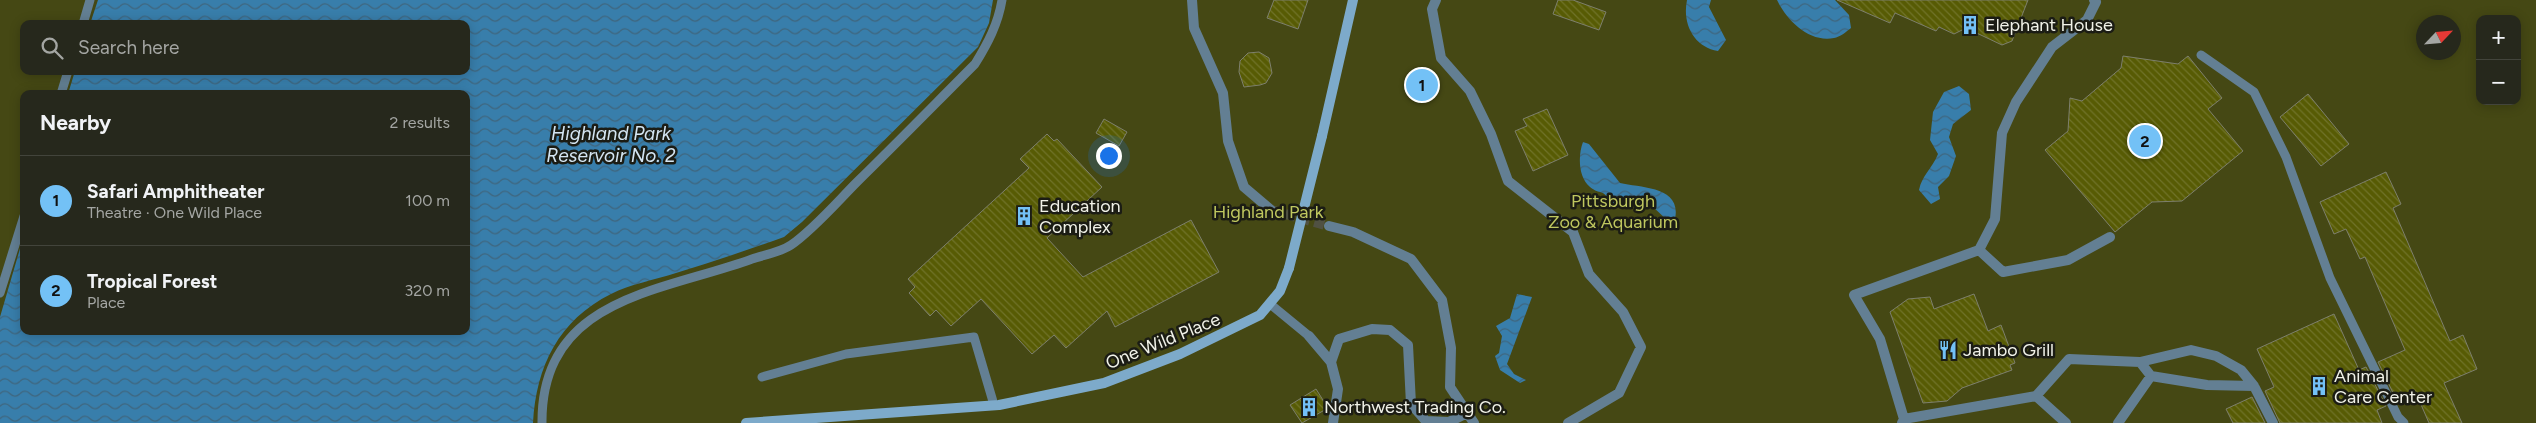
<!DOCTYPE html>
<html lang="en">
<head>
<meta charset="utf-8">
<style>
	body { margin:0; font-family:Figtree,sans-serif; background:#2e3025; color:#f1f3f6 }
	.controls { position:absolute; right:15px; top:15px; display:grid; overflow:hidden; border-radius:10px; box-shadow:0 2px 12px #0003 }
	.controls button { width:45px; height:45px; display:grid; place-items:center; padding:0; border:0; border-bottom:1px solid #42443b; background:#26281c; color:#f1f3f6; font:25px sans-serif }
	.compass { position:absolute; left:2416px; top:15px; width:45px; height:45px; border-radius:50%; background:#26281c; box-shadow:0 2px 12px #0003; rotate:64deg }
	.you { position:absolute; left:1108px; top:155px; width:18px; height:18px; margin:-12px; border:4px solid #fff; border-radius:50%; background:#1a73e8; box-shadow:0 0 0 8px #1a73e833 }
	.badge { display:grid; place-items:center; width:32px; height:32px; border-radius:50%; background:#73c1f6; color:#111; font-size:16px; font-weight:700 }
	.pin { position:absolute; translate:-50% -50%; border:2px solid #fff; box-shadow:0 1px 5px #0006 }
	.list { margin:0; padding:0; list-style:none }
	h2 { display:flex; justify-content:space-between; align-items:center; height:65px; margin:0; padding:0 20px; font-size:21px }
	h2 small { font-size:16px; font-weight:400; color:#a4a6a3 }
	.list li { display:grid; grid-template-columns:32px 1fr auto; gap:15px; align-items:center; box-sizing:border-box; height:90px; padding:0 20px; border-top:1px solid #42443b }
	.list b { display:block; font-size:19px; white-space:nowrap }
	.list p { margin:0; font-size:16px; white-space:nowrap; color:#a4a6a3 }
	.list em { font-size:16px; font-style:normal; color:#a4a6a3 }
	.icon { flex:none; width:28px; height:28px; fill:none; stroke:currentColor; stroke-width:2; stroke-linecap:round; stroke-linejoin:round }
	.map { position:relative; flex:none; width:2536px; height:423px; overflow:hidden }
	.search { position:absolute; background:#26281c; box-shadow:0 2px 12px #0003; left:20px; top:20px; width:450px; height:55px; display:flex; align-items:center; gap:12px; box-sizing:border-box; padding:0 18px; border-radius:10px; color:#a4a6a3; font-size:19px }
	.panel { position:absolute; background:#26281c; box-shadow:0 2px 12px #0003; left:20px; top:90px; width:450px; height:245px; border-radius:10px }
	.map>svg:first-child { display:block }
	.park { fill:#454814; fill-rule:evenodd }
	.water { fill:url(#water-waves) }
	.building { fill:url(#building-back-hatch); stroke:#7d7f6d }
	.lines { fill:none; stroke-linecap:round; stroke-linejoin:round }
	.pedestrian-tunnel { stroke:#505142; stroke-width:10; stroke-dasharray:10 5; stroke-linecap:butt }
	.service { stroke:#637f93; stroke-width:9 }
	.pedestrian { stroke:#637f93; stroke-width:10 }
	.secondary { stroke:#7daaca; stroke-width:10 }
	.secondary-bridge { stroke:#7daaca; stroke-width:10 }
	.labels { text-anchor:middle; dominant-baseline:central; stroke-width:5; stroke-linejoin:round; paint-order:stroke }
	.poi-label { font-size:18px; fill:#f1f2e8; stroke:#1b1c14; text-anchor:start }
	.park-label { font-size:18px; fill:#bfc75f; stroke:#1b1c14 }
	.street-label { font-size:18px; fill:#f1f2e8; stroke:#1b1c14 }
	.water-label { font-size:19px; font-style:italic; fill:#d4e5f2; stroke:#1b1c14 }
</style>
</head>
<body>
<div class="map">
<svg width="2536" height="423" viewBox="0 0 2536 423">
	<defs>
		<pattern id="water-waves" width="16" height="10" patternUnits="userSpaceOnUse" patternTransform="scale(1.25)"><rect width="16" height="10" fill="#387eab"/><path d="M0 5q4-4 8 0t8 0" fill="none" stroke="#3f667e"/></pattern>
		<pattern id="building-back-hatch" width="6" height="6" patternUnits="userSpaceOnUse" patternTransform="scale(1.25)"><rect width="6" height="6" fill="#575b04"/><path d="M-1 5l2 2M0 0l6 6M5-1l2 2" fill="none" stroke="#707329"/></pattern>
	</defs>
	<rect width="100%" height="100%" fill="#333525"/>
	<!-- park -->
	<path class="park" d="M0 0H2536V423H0ZM2480 19H2517V101H2480ZM2424 22H2454V52H2424ZM24 24H466V71H24ZM24 94H466V331H24Z"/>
	<!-- water -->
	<path class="water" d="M98 0H993L989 23 978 47 802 222 784 237C748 250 712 262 676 273 655 280 630 284 611 294 559 320 536 366 533 423H0V317L24 235V331H466V94H68L75 71H466V24H90Z
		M1687 0H1711L1709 7 1726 40 1718 51C1694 47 1682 24 1687 0Z
		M1777 0H1835L1849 15 1851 28C1846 32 1840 37 1834 38 1810 43 1787 21 1777 0Z
		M1959 86 1969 94 1971 110 1953 124 1949 137 1956 156 1949 176 1938 187 1940 199 1931 204 1919 190C1922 175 1932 169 1938 154L1930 140 1933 112 1944 92Z
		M1583 142 1589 144 1620 183C1641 188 1682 186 1675 219L1668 221 1651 205 1637 202 1624 206 1611 203C1602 187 1601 196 1590 187 1578 177 1578 155 1583 142Z
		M1517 294 1532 297 1507 364 1514 374 1526 380 1520 383 1500 370 1495 356 1499 353 1502 336 1496 326 1510 318Z"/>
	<!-- building -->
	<path class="building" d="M1274 0H1308L1298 29 1267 18Z
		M1558 0H1573L1606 12 1599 30 1553 14Z
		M1837 0H2028L2012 41 2002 45 1966 28 1954 34 1939 27 1936 31 1895 13 1890 23Z
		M1259 52 1269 58 1272 73 1266 83 1260 85 1244 87 1239 72 1240 61 1248 53Z
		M2123 56 2178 64 2188 56 2222 98 2208 109 2243 151 2182 201 2152 202 2115 232 2045 150 2068 131 2070 98 2082 101 2121 68Z
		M2308 94 2349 144 2321 166 2280 117Z
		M1547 109 1568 155 1533 171 1515 131 1527 126 1523 119Z
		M1104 119 1127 132 1119 146 1096 133Z
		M1047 134 1054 141 1057 139 1102 187 1047 238 1083 277 1191 220 1219 272 1115 327 1107 311 1066 348 1054 335 1032 354 981 299 951 326 936 310 930 316 909 293 915 287 908 279 1029 168 1020 159Z
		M2386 172 2401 204 2393 208 2450 341 2463 335 2477 369 2444 383 2462 423H2429L2416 393 2397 401 2378 362 2405 350 2365 257 2360 259 2346 229 2334 234 2320 202Z
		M1974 294 1988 331 2001 325 2015 363 2010 365 2012 370 1962 388 1947 401 1923 403 1890 312 1908 299 1930 297 1934 309Z
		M2334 314 2359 370 2366 367 2386 406 2377 410 2382 423H2280L2265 391 2274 387 2257 349Z
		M1316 389 1328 408 1302 423 1290 405Z
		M2252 397 2265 423H2233L2226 409Z"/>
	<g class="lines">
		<!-- pedestrian-tunnel -->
		<path class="pedestrian-tunnel" d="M1271 210 1329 226"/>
		<!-- service -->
		<path class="service" d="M83 24 90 0
			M2201 55 2254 92 2286 157 2330 278 2398 417 2404 423
			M61 94 68 71
			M0 293 24 216
			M1270 304 1309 336
			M762 377 846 354 974 337 994 405
			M542 423C541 297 662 292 752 259 764 255 781 252 791 245 813 230 838 201 857 182 897 143 936 103 975 64 988 43 998 24 1002 0"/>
		<!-- pedestrian -->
		<path class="pedestrian" d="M1192 0 1194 28 1223 93 1228 141 1244 187 1271 210
			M1436 0 1432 9 1441 58 1470 91 1491 134 1508 181 1573 232 1589 274 1623 312 1641 347 1619 393 1568 423
			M1329 226 1353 232 1411 259 1442 300 1451 348 1450 387 1474 423
			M1979 250 2003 272 2068 260 2110 237
			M1309 336 1331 362
			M2151 376 2207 385 2254 386
			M2036 396 2069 359 2140 362 2191 350 2216 356 2241 370 2254 386 2273 423
			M1904 419 2036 396 2066 423
			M1333 423 1338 389 1331 362 1339 339 1372 329 1390 330 1408 345 1411 404 1426 421 1449 422 1467 413
			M1902 423 1904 419 1880 339 1854 295 1979 250 1995 219 2002 133 2016 102 2052 47 2087 20 2096 2 2094 0
			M2118 423 2151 376 2140 362"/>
		<!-- secondary -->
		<path class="secondary" d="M1322 136 1353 0
			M746 423 999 405 1104 383 1180 354 1260 315 1280 291 1289 268"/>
		<!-- secondary-bridge -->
		<path class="secondary-bridge" d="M1289 268 1322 136"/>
	</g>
	<!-- icons -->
	<defs>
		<g id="building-bare" transform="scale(1.5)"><path d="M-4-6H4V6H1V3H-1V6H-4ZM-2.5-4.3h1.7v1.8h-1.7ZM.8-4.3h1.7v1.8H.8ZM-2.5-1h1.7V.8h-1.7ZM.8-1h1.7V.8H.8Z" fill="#73c1f6" stroke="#1b1c14" stroke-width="2.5" paint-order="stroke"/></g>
		<g id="restaurant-bare" transform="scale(1.5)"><path d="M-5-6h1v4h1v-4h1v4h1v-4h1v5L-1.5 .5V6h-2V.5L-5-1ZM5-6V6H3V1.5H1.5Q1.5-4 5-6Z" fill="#73c1f6" stroke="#1b1c14" stroke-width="2.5" paint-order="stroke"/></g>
	</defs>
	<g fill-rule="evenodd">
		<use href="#building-bare" x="1970" y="25"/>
		<use href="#building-bare" x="1024" y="216"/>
		<use href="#restaurant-bare" x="1948" y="350"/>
		<use href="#building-bare" x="2319" y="386"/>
		<use href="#building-bare" x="1309" y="407"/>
	</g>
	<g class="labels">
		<!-- poi labels -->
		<g class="poi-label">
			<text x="1985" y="25">Elephant House</text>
			<text x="1039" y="206">Education<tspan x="1039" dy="21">Complex</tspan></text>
			<text x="1963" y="350">Jambo Grill</text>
			<text x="2334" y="376">Animal<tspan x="2334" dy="21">Care Center</tspan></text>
			<text x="1324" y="407">Northwest Trading Co.</text>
		</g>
		<!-- park labels -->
		<g class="park-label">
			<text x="1613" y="201">Pittsburgh<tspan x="1613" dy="21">Zoo &amp; Aquarium</tspan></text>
			<text x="1268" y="212">Highland Park</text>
		</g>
		<!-- street labels -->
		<g class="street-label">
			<text transform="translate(1163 341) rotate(-22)">One Wild Place</text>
		</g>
		<!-- water labels -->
		<g class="water-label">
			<text x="611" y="133">Highland Park<tspan x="611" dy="22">Reservoir No. 2</tspan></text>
		</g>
	</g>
</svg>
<div class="controls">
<button>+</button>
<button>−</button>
</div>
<svg class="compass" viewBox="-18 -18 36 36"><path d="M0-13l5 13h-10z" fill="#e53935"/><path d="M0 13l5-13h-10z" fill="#a4a6a3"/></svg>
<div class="you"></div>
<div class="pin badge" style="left:1422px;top:85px">1</div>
<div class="pin badge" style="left:2145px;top:141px">2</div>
<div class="search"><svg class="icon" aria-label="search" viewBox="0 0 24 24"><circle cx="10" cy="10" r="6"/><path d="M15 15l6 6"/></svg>Search here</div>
<section class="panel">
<h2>Nearby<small>2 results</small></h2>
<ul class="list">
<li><span class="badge">1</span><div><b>Safari Amphitheater</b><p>Theatre · One Wild Place</p></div><em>100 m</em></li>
<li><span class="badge">2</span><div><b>Tropical Forest</b><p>Place</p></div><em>320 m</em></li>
</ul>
</section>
</div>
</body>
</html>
